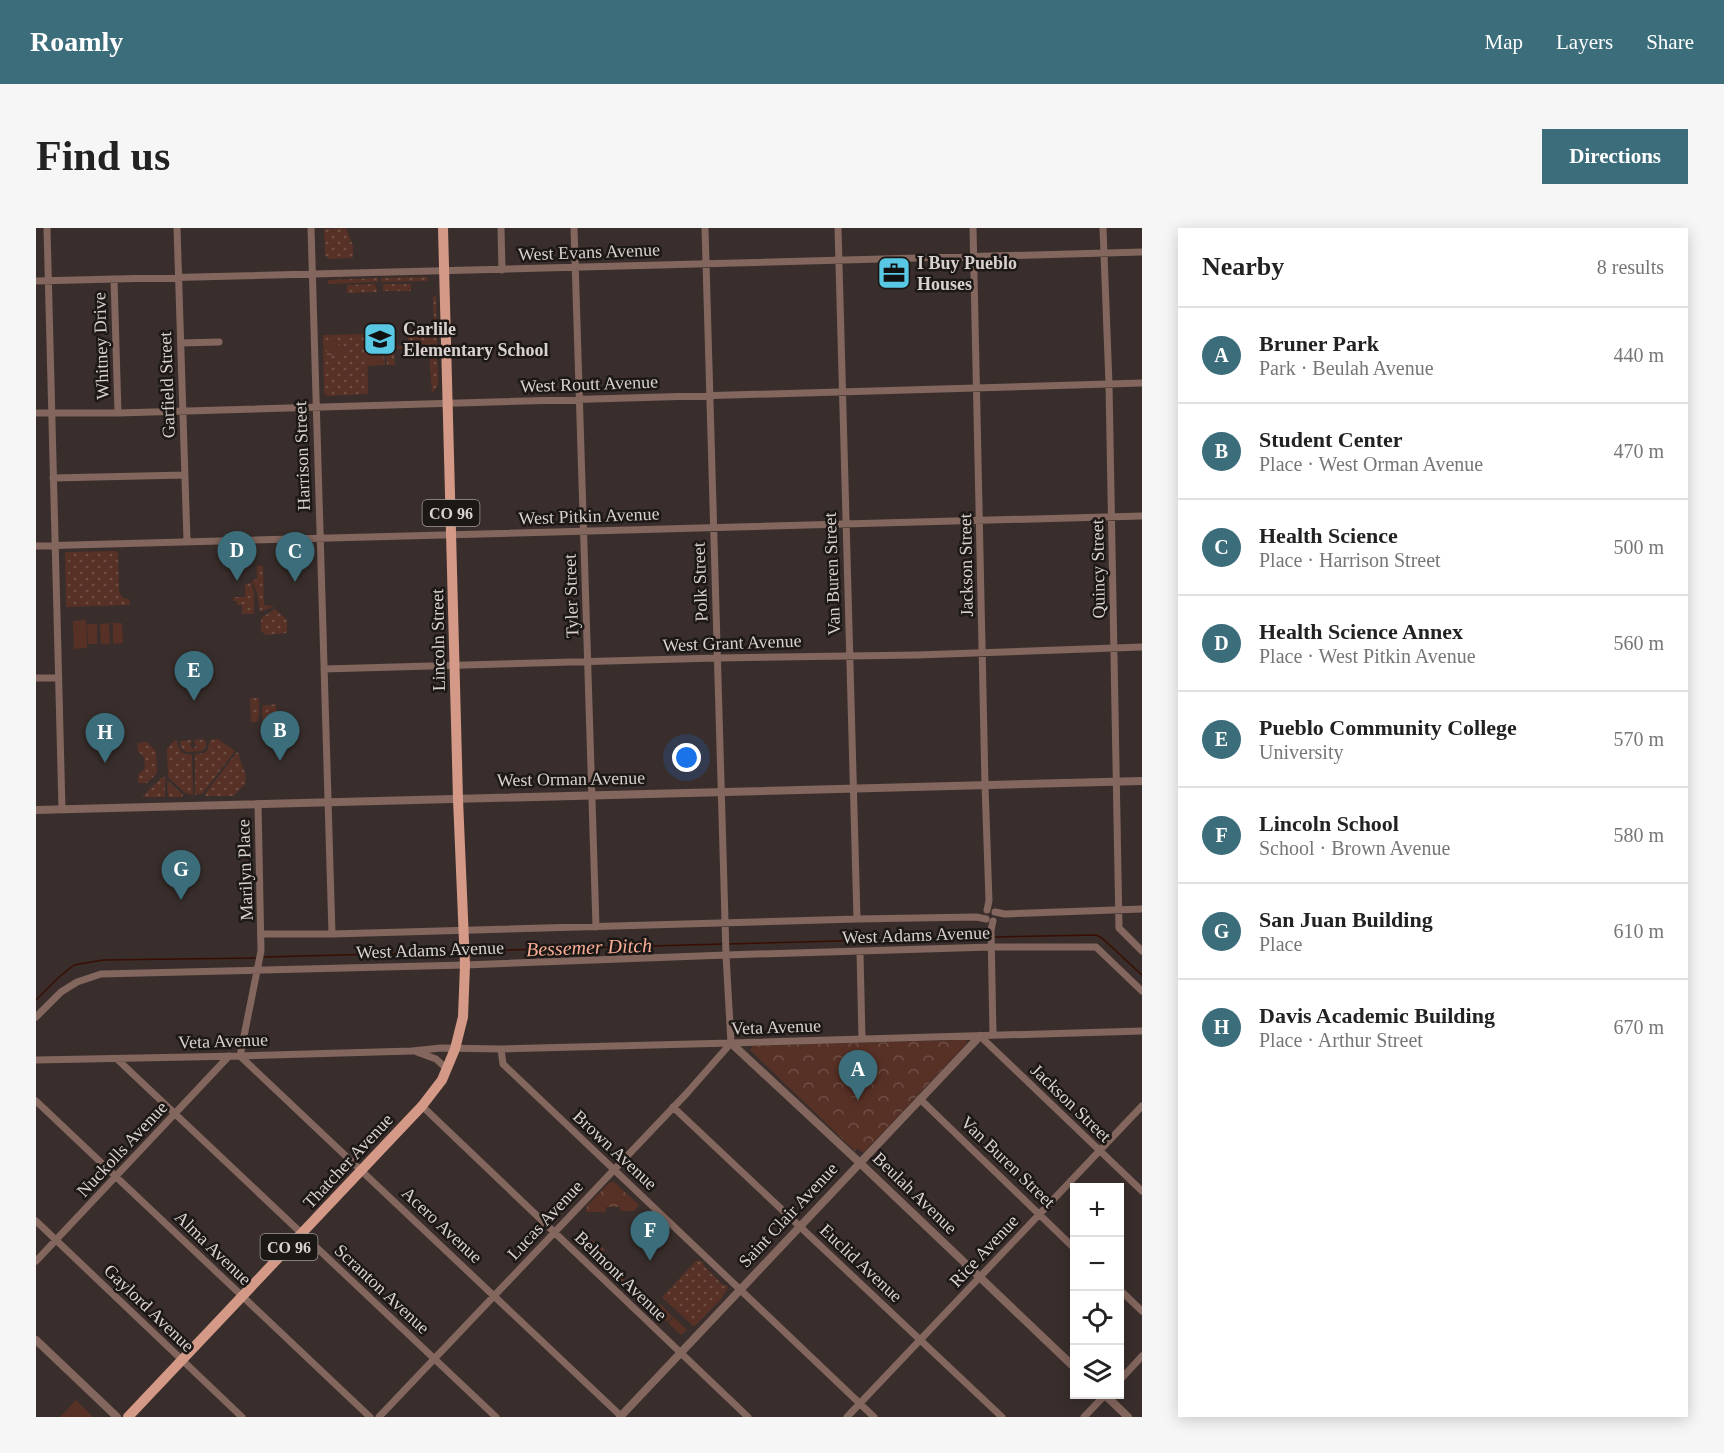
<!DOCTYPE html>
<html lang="en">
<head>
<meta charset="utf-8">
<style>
	body { margin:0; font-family:"Times New Roman",serif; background:#f6f6f6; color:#222 }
	.controls { position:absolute; right:18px; bottom:18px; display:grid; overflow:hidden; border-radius:0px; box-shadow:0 3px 15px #0003 }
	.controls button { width:54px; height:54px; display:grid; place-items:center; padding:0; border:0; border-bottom:2px solid #e0e0e0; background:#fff; color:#222; font:30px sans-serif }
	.you { position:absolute; left:651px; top:530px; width:21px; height:21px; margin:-15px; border:4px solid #fff; border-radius:50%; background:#1a73e8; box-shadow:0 0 0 9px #1a73e833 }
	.badge { display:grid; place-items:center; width:39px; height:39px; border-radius:50%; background:#3b6d7a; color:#fff; font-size:20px; font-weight:700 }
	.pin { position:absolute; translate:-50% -50px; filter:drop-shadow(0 2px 3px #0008) }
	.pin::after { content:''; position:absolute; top:32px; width:21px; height:18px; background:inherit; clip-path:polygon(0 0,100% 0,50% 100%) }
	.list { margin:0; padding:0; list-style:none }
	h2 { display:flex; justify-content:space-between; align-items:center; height:78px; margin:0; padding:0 24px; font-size:26px }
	h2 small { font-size:20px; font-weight:400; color:#767676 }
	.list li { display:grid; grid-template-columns:39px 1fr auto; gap:18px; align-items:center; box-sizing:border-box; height:96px; padding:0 24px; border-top:2px solid #e0e0e0 }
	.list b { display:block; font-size:22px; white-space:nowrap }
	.list p { margin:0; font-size:20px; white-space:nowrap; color:#767676 }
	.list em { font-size:20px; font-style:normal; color:#767676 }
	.icon { flex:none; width:33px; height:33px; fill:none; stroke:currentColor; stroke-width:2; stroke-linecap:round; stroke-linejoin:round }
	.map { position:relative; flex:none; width:1106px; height:1189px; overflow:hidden; border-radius:0px }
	header { display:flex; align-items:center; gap:36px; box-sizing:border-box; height:84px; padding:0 30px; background:#3b6d7a; color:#fff }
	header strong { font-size:28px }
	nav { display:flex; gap:33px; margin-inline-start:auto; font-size:21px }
	.intro { display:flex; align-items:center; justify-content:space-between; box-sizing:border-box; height:144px; padding:0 36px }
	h1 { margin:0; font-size:42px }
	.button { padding:15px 27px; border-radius:0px; background:#3b6d7a; color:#fff; font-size:21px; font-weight:700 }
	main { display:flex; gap:36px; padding:0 36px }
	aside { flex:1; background:#fff; border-radius:0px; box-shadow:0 3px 15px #0003 }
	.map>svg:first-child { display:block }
	.grass { fill:url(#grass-dots) }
	.park { fill:url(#park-crowns) }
	.pitch { fill:#583126 }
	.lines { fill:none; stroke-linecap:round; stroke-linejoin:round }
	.stream { stroke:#390e02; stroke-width:1.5 }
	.minor { stroke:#83665d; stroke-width:7 }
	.tertiary { stroke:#83665d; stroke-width:8 }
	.primary { stroke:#d59987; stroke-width:10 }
	.labels { text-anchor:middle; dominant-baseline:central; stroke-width:5; stroke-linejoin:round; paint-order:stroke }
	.shield { fill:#1c1816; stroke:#a09a98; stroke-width:1.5 }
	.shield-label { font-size:16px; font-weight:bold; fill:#d8d1cf }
	.street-label { font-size:18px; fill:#d8d1cf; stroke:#1c1816 }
	.poi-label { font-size:18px; font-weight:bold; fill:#d8d1cf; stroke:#1c1816; text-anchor:start }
	.water-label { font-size:20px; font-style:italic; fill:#f9ad96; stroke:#1c1816 }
</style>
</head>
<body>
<header>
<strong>Roamly</strong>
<nav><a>Map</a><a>Layers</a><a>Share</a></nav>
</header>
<div class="intro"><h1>Find us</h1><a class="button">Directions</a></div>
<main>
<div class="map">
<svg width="1106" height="1189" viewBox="0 0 1106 1189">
	<defs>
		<pattern id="grass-dots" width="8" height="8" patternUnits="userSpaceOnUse" patternTransform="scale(1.5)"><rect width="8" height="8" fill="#583126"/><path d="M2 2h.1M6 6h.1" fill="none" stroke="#6f4e44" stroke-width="1.8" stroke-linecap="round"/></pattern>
		<pattern id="park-crowns" width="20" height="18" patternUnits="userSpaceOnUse" patternTransform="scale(1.5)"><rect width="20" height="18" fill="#583126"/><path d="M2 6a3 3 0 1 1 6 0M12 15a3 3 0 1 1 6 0" fill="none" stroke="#6f4e44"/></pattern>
	</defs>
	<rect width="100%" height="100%" fill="#392e2b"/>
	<!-- grass -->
	<path class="grass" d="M310 0 317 18V30L293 31 289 27 288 1Z
		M392 49 391 53 345 54V50Z
		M342 50V54L292 56V52Z
		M347 56H375V63H347Z
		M311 57 339 56 341 64 311 65Z
		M400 68 402 157 396 165 393 121H361V118L369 117 372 115V102L398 101 397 69Z
		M332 106V114H331L332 166 291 168 288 166 287 107Z
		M358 121 359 137H351L349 122Z
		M79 323 82 324 83 364 87 370 93 371 94 377 30 379 29 325 31 324Z
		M221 338H227L228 377 239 378 224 384 221 364 216 354 217 352 221 351Z
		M215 355 218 364V386H206V377H201V373H197V369H209V356Z
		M239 381 251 392V405L230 407 225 403V390Z
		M214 470H223V488L221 494H215Z
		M240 476 241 500 227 501 226 478Z
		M168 511 170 514V519L166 523 150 524 145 520 144 513 156 512 154 518 157 521 160 518 158 512Z
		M182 511 199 523 167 565 159 567V526L169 525 172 521 174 512Z
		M140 512 145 524 149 526 156 527 157 567 149 565 132 549 131 521 138 513Z
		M111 514 120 523 121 545 111 555H102V547L109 540 108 529 102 523 101 515Z
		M201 524 203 526C204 539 212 542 209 556L197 568H170L169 566Z
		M129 549V569H106L125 550Z
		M131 552 147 567V569H132Z
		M661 1032 667 1034V1037L687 1057H691L692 1060 685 1071 658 1099 626 1069Z
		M573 1037 594 1057 591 1060 568 1038Z"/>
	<!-- park -->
	<path class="park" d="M290 116H306L307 127H291Z
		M348 124 349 137 331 138V125Z
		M928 812H931L930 816 827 925 822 920 819 923 714 822 717 818Z
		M574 954H578L603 977 598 983H584V979H570V984H550L551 978Z
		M551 1008 569 1022 561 1030 537 1009Z"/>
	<!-- pitch -->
	<path class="pitch" d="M50 392 51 420 38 421 37 393Z
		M73 395 74 416H65L64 396Z
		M77 395H86L87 415 77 416Z
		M51 396H61V416H52Z
		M808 862 829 882 821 890 800 871Z
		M624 1076 637 1089 631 1094 618 1082Z
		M638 1089 651 1102 645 1107 632 1095Z
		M40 1172 57 1189H24Z"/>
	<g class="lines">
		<!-- stream -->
		<path class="stream" d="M959 709 1060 707 1066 710 1106 747
			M692 716 954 709
			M434 723 687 716
			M227 729 423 724
			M0 772 22 750 38 737 67 732 222 730"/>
		<!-- minor -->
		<path class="minor" d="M11 0 26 581
			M141 0 151 313
			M275 0 296 706
			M465 0 466 42
			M538 0 560 699
			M802 0 821 691
			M937 0 949 557 953 673 951 682
			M1067 0 1073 156 1083 700 1106 723
			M78 51 82 185
			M0 53C369 43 737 35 1106 24
			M145 115 183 114
			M0 185H82L1106 155
			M17 250 149 247
			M0 318 1106 288
			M288 441 681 430 881 427 1106 419
			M0 450H22
			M222 576 225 723 204 828 586 1189
			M959 684 969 686 1106 681
			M225 706H296L821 691 940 689 950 691
			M824 724 826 811
			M0 789 25 764 41 754 65 746 429 737 690 727 955 719H1060L1106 763
			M957 807 955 702 957 693
			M944 808 1106 963
			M465 821 467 836 838 1189
			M381 824 400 831 411 841
			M81 831 460 1189
			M0 832 204 828 376 823 405 820 465 821 695 815 1106 803
			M884 871 1038 1020
			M0 873 334 1189
			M386 878 712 1189
			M637 879 966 1189
			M0 993 206 1189
			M0 1033 193 828
			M1084 1062 1106 1083
			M1084 1152 1106 1128
			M343 1189 651 865 695 815 690 727 669 0
			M811 1189 1106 878
			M1048 1189 1070 1166"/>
		<!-- tertiary -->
		<path class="tertiary" d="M0 582 1106 553
			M695 815 824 935 1038 1139
			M0 1112 81 1189
			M1068 1166 1092 1189
			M584 1189 944 808"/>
		<!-- primary -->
		<path class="primary" d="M92 1189 386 878 406 852 419 821 427 789 429 737 422 571 407 0"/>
	</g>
	<!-- icons -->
	<defs>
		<g id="office-square" transform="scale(1.725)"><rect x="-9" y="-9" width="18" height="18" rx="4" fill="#59c8e5" stroke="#1c1816"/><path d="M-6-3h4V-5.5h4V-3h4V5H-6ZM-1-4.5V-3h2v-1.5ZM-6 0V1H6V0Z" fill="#111"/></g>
		<g id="school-square" transform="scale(1.725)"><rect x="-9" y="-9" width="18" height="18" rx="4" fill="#59c8e5" stroke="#1c1816"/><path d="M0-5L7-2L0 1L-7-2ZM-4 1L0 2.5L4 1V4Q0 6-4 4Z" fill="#111"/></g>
	</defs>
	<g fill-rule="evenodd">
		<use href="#office-square" x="858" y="45"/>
		<use href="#school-square" x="344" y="111"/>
	</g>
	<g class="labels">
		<!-- shield labels -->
		<g class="shield">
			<rect x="386.5" y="272" width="57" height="26" rx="4.5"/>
			<rect x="224.5" y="1006" width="57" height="26" rx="4.5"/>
		</g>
		<g class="shield-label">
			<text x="415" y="285">CO 96</text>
			<text x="253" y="1019">CO 96</text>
		</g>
		<!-- street labels -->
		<g class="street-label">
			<text transform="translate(553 24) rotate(-2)">West Evans Avenue</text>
			<text transform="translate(65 118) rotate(-92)">Whitney Drive</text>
			<text transform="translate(553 156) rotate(-2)">West Routt Avenue</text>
			<text transform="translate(131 157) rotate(-92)">Garfield Street</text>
			<text transform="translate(266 228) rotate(-92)">Harrison Street</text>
			<text transform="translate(553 288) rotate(-2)">West Pitkin Avenue</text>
			<text transform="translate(930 337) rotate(-91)">Jackson Street</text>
			<text transform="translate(1062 341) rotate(-91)">Quincy Street</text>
			<text transform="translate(796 346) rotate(-92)">Van Buren Street</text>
			<text transform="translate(664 354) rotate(-92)">Polk Street</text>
			<text transform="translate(535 368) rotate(-92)">Tyler Street</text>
			<text transform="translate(402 412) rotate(-91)">Lincoln Street</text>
			<text transform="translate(696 415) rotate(-2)">West Grant Avenue</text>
			<text transform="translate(535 551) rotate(-1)">West Orman Avenue</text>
			<text transform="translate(209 642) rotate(-92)">Marilyn Place</text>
			<text transform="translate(880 707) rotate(-2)">West Adams Avenue</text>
			<text transform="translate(394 722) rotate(-2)">West Adams Avenue</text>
			<text transform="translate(740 799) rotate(-2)">Veta Avenue</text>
			<text transform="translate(187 813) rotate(-2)">Veta Avenue</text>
			<text transform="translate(1035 875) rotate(44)">Jackson Street</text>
			<text transform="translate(86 921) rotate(-47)">Nuckolls Avenue</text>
			<text transform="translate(579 922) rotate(43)">Brown Avenue</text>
			<text transform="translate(312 933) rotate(-47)">Thatcher Avenue</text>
			<text transform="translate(972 934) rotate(44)">Van Buren Street</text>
			<text transform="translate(879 965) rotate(44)">Beulah Avenue</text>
			<text transform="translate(752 987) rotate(-47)">Saint Clair Avenue</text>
			<text transform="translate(509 992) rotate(-47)">Lucas Avenue</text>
			<text transform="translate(406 997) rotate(43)">Acero Avenue</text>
			<text transform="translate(177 1020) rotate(44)">Alma Avenue</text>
			<text transform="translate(948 1023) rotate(-47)">Rice Avenue</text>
			<text transform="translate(825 1035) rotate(43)">Euclid Avenue</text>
			<text transform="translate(585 1048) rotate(44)">Belmont Avenue</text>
			<text transform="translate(346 1061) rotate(43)">Scranton Avenue</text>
			<text transform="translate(113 1080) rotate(44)">Gaylord Avenue</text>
		</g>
		<!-- poi labels -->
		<g class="poi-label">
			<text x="881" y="35">I Buy Pueblo<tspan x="881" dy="21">Houses</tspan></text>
			<text x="367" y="101">Carlile<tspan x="367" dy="21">Elementary School</tspan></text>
		</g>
		<!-- water labels -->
		<g class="water-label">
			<text transform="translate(553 719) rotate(-2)">Bessemer Ditch</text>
		</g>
	</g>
</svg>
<div class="controls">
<button>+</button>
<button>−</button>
<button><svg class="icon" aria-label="locate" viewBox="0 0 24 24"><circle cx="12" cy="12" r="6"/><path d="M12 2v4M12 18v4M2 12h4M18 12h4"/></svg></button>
<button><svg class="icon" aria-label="layers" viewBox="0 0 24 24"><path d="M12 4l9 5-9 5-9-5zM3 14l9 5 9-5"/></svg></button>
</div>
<div class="you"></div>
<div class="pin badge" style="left:822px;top:872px">A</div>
<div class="pin badge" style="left:244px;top:533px">B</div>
<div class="pin badge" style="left:259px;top:354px">C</div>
<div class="pin badge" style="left:201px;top:353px">D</div>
<div class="pin badge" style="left:158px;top:473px">E</div>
<div class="pin badge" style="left:614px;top:1033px">F</div>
<div class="pin badge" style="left:145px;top:672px">G</div>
<div class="pin badge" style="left:69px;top:535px">H</div>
</div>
<aside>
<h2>Nearby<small>8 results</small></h2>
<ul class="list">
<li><span class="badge">A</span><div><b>Bruner Park</b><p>Park · Beulah Avenue</p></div><em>440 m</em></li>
<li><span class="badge">B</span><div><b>Student Center</b><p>Place · West Orman Avenue</p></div><em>470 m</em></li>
<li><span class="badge">C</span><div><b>Health Science</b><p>Place · Harrison Street</p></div><em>500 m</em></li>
<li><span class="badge">D</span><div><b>Health Science Annex</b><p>Place · West Pitkin Avenue</p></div><em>560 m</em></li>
<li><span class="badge">E</span><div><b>Pueblo Community College</b><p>University</p></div><em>570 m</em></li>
<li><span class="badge">F</span><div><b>Lincoln School</b><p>School · Brown Avenue</p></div><em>580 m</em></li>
<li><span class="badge">G</span><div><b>San Juan Building</b><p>Place</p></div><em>610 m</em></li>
<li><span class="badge">H</span><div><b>Davis Academic Building</b><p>Place · Arthur Street</p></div><em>670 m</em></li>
</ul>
</aside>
</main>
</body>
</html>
